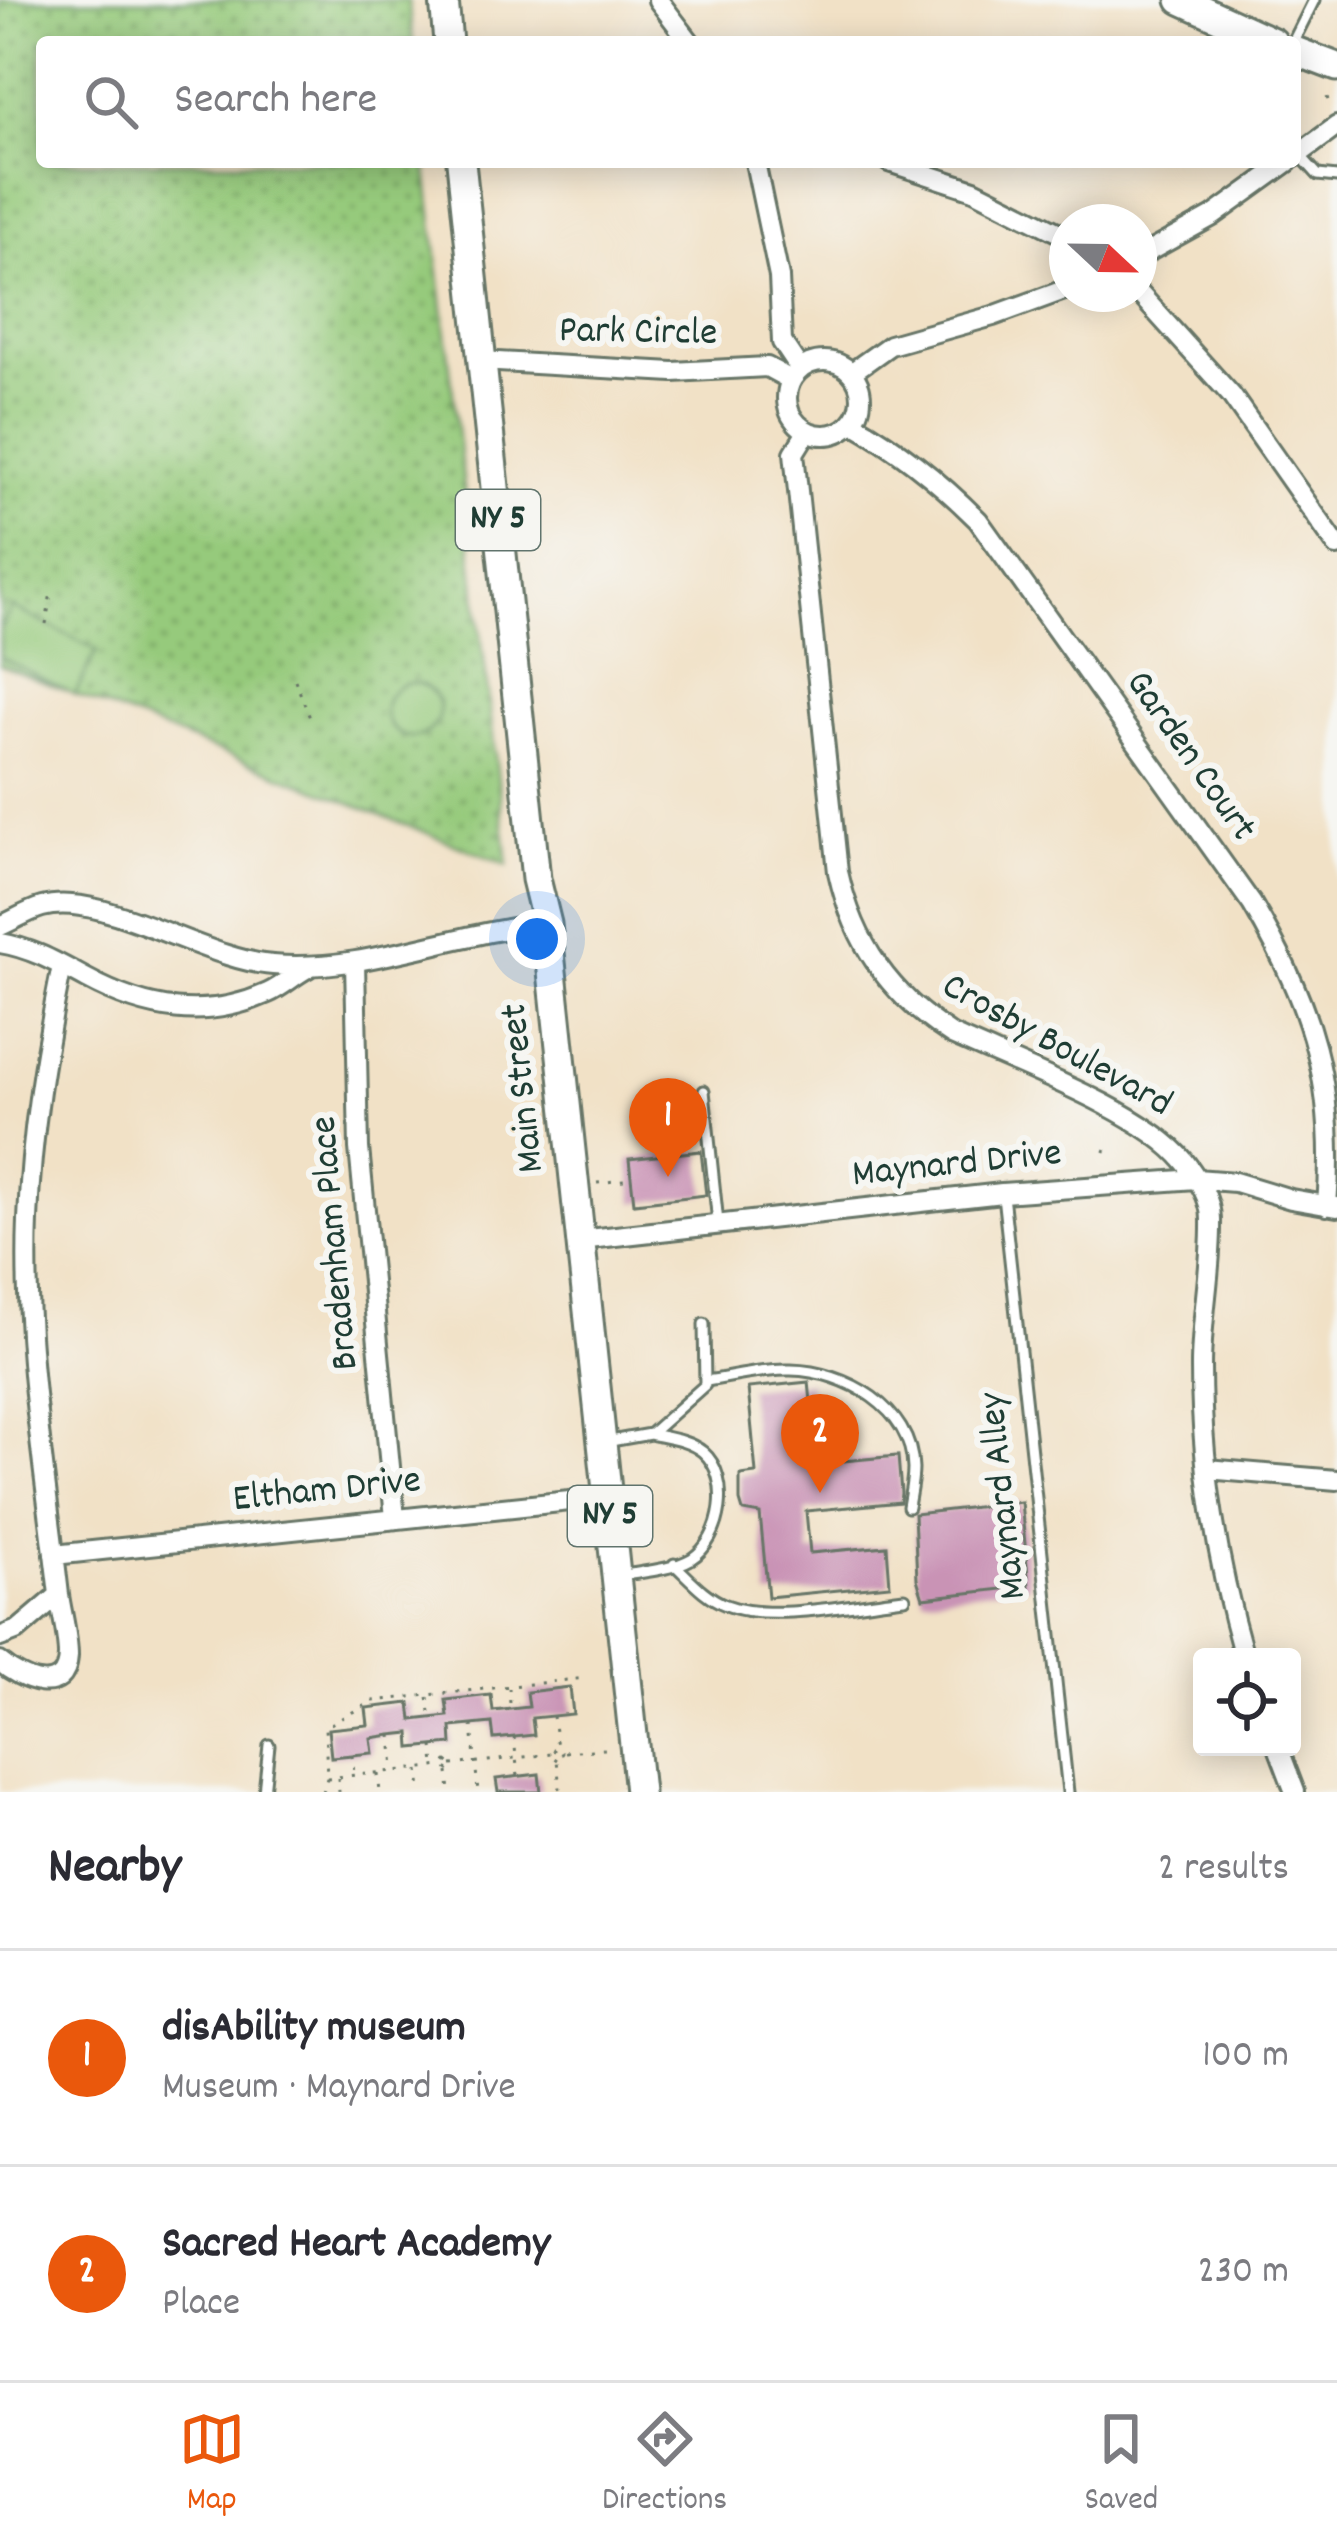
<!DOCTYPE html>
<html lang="en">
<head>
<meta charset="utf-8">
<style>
	body { margin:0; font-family:Dekko,sans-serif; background:#f2f2f3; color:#2b2b33 }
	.controls { position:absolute; right:36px; bottom:36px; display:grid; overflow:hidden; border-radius:12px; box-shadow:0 6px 30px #0003 }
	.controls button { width:108px; height:108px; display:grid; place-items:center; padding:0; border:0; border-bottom:3px solid #e1e1e2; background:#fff; color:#2b2b33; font:60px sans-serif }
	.compass { position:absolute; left:1049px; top:204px; width:108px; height:108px; border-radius:50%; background:#fff; box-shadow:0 6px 30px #0003; rotate:112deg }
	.you { position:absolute; left:537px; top:939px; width:42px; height:42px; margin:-30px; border:9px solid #fff; border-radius:50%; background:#1a73e8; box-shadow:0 0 0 18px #1a73e833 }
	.badge { display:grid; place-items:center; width:78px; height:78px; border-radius:50%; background:#ea580c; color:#fff; font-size:39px; font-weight:700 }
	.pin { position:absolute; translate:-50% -99px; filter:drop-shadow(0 3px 6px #0008) }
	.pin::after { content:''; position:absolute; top:63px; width:42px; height:36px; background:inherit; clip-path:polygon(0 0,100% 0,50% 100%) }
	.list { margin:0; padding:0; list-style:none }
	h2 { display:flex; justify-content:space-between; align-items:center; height:156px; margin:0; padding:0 48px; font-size:51px }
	h2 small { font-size:39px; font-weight:400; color:#7c7c81 }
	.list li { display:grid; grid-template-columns:78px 1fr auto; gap:36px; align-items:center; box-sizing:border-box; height:216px; padding:0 48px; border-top:3px solid #e1e1e2 }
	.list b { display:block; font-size:45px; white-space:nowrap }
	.list p { margin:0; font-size:39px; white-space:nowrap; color:#7c7c81 }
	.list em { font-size:39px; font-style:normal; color:#7c7c81 }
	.icon { flex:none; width:66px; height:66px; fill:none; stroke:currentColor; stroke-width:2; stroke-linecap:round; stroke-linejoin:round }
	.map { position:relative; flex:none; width:1337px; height:1792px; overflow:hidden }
	.search { position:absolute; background:#fff; box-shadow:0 6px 30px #0003; left:36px; right:36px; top:36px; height:132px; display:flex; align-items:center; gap:30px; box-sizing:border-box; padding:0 42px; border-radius:12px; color:#7c7c81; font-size:45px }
	.sheet { height:588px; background:#fff }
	nav { display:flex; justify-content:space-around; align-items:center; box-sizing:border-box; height:168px; border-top:3px solid #e1e1e2; background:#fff; font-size:33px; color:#7c7c81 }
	nav a { display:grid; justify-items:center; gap:6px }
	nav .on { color:#ea580c }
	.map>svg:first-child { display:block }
	.grass { fill:url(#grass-dots); stroke:#5a8458; stroke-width:3 }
	.pitch { fill:#96ca7c; stroke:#5a8458; stroke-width:3 }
	.building { fill:#c993b5 }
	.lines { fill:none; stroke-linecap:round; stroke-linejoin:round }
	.lane-casing { stroke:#687667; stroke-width:15 }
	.street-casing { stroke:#687667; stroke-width:24 }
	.primary-casing { stroke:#687667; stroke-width:33 }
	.path { stroke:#687667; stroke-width:3; stroke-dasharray:3 9; stroke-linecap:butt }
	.lane { stroke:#fff; stroke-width:9 }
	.street { stroke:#fff; stroke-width:18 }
	.primary { stroke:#fff; stroke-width:27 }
	.labels { text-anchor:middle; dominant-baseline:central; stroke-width:12; stroke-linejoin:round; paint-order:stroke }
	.shield { fill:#f6f6f2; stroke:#60746d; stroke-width:3 }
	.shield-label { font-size:36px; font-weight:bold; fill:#1f3d34 }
	.street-label { font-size:39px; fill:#1f3d34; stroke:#f6f6f2 }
</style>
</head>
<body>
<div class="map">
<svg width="1337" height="1792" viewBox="0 0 1337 1792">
	<defs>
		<pattern id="grass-dots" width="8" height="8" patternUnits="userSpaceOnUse" patternTransform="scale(3)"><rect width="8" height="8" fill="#96ca7c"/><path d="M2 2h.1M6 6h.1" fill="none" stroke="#7aa566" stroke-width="1.8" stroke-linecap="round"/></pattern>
	</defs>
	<rect width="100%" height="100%" fill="#f6f6f2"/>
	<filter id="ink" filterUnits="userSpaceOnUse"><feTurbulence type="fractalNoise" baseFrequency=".00833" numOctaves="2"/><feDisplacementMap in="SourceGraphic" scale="24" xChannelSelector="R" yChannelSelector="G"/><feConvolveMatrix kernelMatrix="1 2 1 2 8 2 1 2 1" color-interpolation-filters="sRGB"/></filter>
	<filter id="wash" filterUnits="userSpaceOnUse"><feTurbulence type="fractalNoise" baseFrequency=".004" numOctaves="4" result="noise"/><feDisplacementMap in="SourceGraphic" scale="48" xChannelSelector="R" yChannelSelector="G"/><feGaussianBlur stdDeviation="2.7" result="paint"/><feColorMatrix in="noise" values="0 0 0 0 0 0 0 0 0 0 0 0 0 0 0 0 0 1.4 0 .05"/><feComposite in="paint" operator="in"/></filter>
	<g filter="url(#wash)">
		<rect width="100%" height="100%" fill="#f1e1c6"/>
		<!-- grass -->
		<path class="grass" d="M0 0H408L413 42H42V162H426L508 865 0 665Z"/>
		<!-- pitch -->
		<path class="pitch" d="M12 607 97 650 75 695 0 657V631Z
			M385 710a27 27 0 1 1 54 0a27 27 0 1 1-54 0Z"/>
		<g id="blocks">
			<!-- building -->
			<path class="building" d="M701 1151 706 1195 634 1203 629 1159Z
				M809 1382 812 1412H805L810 1464 898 1456 901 1493 900 1502 806 1511 810 1553 887 1546 890 1585 768 1597 760 1514 743 1511 740 1501V1475L756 1473 748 1388Z
				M1021 1502 1029 1586 923 1598 917 1579 914 1514Z
				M570 1687 573 1714 532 1718 534 1735 494 1739 492 1723 451 1727 452 1744 411 1748 410 1733 391 1735 371 1738 373 1753 331 1757 328 1729 368 1725 366 1708 410 1703 412 1720 448 1716 446 1700 491 1695 493 1711 529 1707 527 1692Z
				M539 1774 541 1792H498L496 1779Z"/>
		</g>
	</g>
	<g filter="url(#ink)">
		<use href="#blocks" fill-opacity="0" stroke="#687667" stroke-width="3"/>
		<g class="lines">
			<!-- lane casing -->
			<g class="lane-casing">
				<path id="lane" d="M1293 42 1314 0
					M1299 154 1318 175 1337 177
					M704 1091 718 1223
					M1003 1195 1068 1792
					M706 1381C734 1377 764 1369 791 1370 845 1371 912 1408 913 1469 913 1481 910 1494 908 1507
					M605 1442 650 1434 705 1385 704 1324
					M674 1564C690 1579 705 1597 726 1605 772 1623 856 1603 905 1598
					M619 1576C640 1572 672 1570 691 1559 723 1539 732 1477 703 1452 688 1440 668 1438 650 1434
					M264 1792 269 1745"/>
			</g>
			<!-- street casing -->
			<g class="street-casing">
				<path id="street" d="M658 0 690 42
					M1295 157 1337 126
					M755 162 779 277 782 342 800 369
					M889 162 974 190 1067 237
					M1139 257 1213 216 1288 162
					M1139 293 1231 395 1337 546
					M787 398a37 37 0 1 1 74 0a37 37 0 1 1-74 0Z
					M481 361 673 372 767 367 791 380
					M852 372 890 345 993 316 1067 289
					M853 423C899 449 941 483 978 520L1252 904C1312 1005 1337 1087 1327 1206
					M807 432 794 453 838 872C854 944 890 995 952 1035 1015 1064 1144 1111 1185 1162 1198 1179 1211 1198 1211 1220 1212 1268 1201 1318 1201 1367 1201 1465 1217 1562 1244 1657
					M0 926C14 920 28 911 42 907 102 890 204 960 273 965 366 973 455 931 547 924
					M0 943C32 948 59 964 87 979 146 1011 205 1021 268 993 282 987 294 975 308 968
					M355 962 359 1148 395 1518
					M580 1240 1002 1193 1196 1179 1235 1182 1291 1199 1337 1207
					M1207 1469 1337 1480
					M54 1555 608 1497
					M0 1637 18 1630 59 1595C45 1471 23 1346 28 1220 31 1133 45 1051 62 966
					M0 1662C21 1680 66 1700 68 1656 68 1636 62 1615 59 1595
					M1278 1747 1295 1792"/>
			</g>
			<!-- primary casing -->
			<g class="primary-casing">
				<path id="primary" d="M444 0 448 42
					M1181 0 1273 42
					M1295 51 1337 67
					M461 162 536 879 547 924 639 1792"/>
			</g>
			<!-- path -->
			<path class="path" d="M1326 99 1330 98
				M1065 260H1067
				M46 624 51 592
				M295 680 312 723
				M1104 1150 1109 1152
				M597 1183 624 1180
				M509 1688 510 1704 518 1703
				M428 1697 430 1712 438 1711
				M553 1716 557 1748
				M472 1725 478 1792
				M391 1735 394 1769
				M514 1737 518 1777
				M433 1746 435 1765
				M565 1752 605 1749
				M352 1755 354 1773
				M557 1760 551 1756 555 1748 562 1753 557 1760 560 1789
				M447 1761 452 1765 449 1770 443 1766Z
				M452 1765 551 1754
				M419 1770 421 1792
				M448 1772 450 1792
				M378 1774 380 1792
				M327 1778 443 1766
				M338 1778 339 1792
				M323 1792 327 1778 325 1727 373 1701 586 1678"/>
			<!-- lane -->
			<use href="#lane" class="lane"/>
			<!-- street -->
			<use href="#street" class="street"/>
			<!-- primary -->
			<use href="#primary" class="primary"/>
		</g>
	</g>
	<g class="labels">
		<!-- shield labels -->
		<g class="shield">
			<rect x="456" y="490" width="84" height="60" rx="9"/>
			<rect x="568" y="1486" width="84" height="60" rx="9"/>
		</g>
		<g class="shield-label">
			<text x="498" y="520">NY 5</text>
			<text x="610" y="1516">NY 5</text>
		</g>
		<!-- street labels -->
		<g class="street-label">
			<text transform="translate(638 334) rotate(1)">Park Circle</text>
			<text transform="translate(1189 757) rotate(55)">Garden Court</text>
			<text transform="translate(1056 1047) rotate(29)">Crosby Boulevard</text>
			<text transform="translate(525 1088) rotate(-96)">Main Street</text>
			<text transform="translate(957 1166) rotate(-6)">Maynard Drive</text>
			<text transform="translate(337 1243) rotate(-95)">Bradenham Place</text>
			<text transform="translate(327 1492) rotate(-6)">Eltham Drive</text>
			<text transform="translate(1005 1496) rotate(-96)">Maynard Alley</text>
		</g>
	</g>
</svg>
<div class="controls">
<button><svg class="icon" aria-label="locate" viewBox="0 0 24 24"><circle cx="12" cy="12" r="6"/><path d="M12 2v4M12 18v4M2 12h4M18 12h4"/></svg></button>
</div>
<svg class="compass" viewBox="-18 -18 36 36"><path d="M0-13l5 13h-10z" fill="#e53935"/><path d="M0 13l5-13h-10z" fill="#7c7c81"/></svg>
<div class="you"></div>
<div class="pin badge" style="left:668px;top:1177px">1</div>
<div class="pin badge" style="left:820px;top:1493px">2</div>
<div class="search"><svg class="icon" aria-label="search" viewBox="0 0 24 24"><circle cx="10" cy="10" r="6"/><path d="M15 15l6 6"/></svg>Search here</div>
</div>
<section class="sheet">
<h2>Nearby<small>2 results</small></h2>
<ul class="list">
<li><span class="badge">1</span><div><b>disAbility museum</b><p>Museum · Maynard Drive</p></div><em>100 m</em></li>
<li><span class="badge">2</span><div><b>Sacred Heart Academy</b><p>Place</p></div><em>230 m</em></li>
</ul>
</section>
<nav>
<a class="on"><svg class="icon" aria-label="map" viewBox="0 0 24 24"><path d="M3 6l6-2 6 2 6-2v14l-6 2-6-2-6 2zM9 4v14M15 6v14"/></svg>Map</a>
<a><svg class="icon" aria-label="directions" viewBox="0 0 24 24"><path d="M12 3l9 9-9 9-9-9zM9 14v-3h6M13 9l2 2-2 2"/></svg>Directions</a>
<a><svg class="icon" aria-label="saved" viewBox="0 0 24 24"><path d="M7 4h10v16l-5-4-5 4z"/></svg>Saved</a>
</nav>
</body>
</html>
